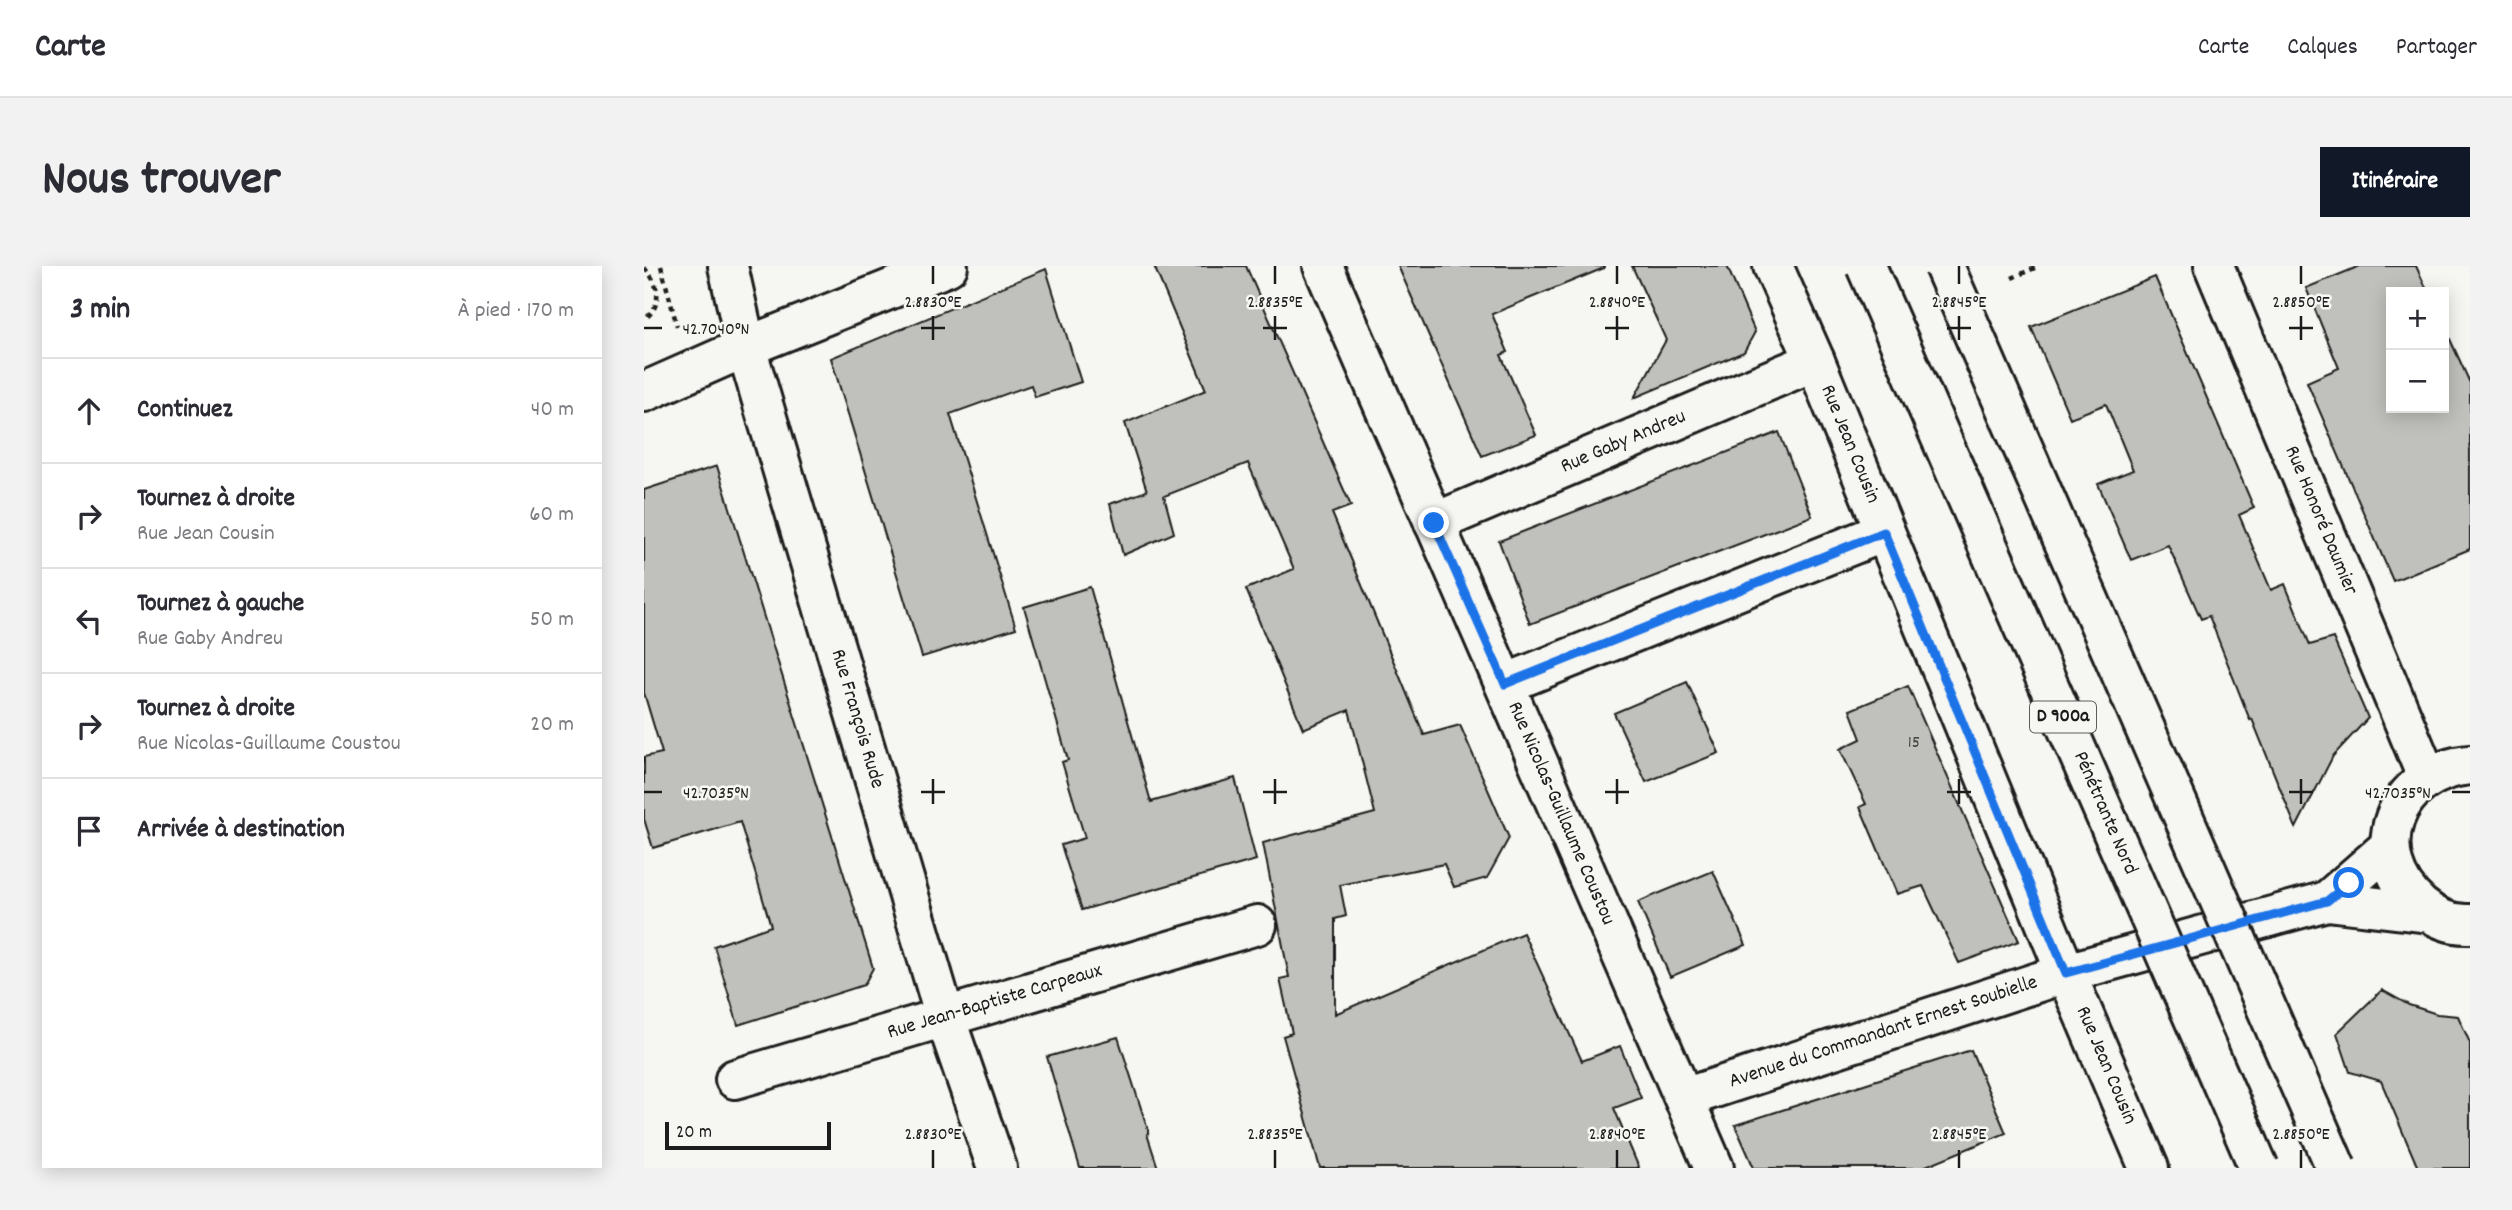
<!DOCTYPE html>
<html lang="fr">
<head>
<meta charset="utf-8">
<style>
	body { margin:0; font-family:Dekko,sans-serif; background:#f2f2f3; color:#2b2b33 }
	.controls { position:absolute; right:21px; top:21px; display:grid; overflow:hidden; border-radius:0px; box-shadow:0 4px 18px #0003 }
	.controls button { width:63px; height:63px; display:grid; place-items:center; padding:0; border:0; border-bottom:2px solid #e1e1e2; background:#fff; color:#2b2b33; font:35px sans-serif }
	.scale { position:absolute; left:21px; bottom:18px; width:166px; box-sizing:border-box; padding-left:7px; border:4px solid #1c1c1c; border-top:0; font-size:19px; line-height:24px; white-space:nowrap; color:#1c1c1c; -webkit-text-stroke:5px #f6f6f2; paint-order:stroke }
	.stop { position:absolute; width:21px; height:21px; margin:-16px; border:5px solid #1a73e8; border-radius:50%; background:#fff }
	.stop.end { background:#1a73e8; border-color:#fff; box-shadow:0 2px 7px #0008 }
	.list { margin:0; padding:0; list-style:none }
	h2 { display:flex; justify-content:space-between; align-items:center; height:91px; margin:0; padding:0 28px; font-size:30px }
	h2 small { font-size:23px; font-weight:400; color:#7c7c81 }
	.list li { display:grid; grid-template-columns:46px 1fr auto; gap:21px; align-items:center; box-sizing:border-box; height:105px; padding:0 28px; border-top:2px solid #e1e1e2 }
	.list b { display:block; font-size:26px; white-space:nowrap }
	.list p { margin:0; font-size:23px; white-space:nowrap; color:#7c7c81 }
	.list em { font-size:23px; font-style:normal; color:#7c7c81 }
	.icon { flex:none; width:38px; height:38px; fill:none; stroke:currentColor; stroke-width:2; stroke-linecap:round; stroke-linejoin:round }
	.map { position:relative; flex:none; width:1826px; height:902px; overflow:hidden; border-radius:0px }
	header { display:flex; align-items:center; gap:42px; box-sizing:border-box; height:98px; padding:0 35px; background:#fff; border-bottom:2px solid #e1e1e2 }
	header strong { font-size:33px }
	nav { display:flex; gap:38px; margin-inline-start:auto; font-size:24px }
	.intro { display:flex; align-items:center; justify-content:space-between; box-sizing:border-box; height:168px; padding:0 42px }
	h1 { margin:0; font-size:49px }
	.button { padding:18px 32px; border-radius:0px; background:#111827; color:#fff; font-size:24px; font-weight:700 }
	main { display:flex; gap:42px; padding:0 42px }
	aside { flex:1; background:#fff; border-radius:0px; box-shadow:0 4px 18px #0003 }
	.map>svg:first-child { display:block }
	.building { fill:#c0c0bd; stroke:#1c1c1c; stroke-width:2 }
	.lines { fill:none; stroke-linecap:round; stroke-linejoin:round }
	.minor-casing { stroke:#1c1c1c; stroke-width:44 }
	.path { stroke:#1c1c1c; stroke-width:4.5; stroke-dasharray:5 5; stroke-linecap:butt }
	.minor { stroke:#f6f6f2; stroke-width:38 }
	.highway-bridge-casing { stroke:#1c1c1c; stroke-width:44; stroke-linecap:butt }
	.highway-bridge { stroke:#f6f6f2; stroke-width:38 }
	.route { stroke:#1a73e8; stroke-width:9 }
	.ticks { fill:none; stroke:#1c1c1c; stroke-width:2.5 }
	.labels { text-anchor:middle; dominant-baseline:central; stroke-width:5; stroke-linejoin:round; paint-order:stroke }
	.number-label { font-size:18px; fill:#454544 }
	.shield { fill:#f6f6f2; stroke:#5d5d5c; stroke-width:2 }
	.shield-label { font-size:19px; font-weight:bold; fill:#1c1c1c }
	.street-label { font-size:21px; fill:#1c1c1c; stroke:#f6f6f2 }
	.ticks-label { font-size:18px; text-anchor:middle; fill:#1c1c1c; stroke:#f6f6f2; stroke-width:5; stroke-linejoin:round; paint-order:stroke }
</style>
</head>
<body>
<header>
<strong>Carte</strong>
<nav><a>Carte</a><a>Calques</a><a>Partager</a></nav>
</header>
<div class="intro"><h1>Nous trouver</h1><a class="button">Itinéraire</a></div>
<main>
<aside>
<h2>3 min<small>À pied · 170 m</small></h2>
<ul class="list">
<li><svg class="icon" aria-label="ahead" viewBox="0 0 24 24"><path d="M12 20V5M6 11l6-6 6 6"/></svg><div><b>Continuez</b></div><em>40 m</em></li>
<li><svg class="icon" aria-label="right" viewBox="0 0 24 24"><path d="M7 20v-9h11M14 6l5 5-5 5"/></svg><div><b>Tournez à droite</b><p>Rue Jean Cousin</p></div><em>60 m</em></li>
<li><svg class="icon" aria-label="left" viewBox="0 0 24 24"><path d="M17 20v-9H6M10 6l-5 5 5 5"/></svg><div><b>Tournez à gauche</b><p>Rue Gaby Andreu</p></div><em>50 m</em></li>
<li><svg class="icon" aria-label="right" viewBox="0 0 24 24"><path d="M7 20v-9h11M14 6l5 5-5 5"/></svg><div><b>Tournez à droite</b><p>Rue Nicolas-Guillaume Coustou</p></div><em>20 m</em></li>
<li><svg class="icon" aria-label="arrive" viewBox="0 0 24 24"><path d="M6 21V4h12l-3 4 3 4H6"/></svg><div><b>Arrivée à destination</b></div></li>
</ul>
</aside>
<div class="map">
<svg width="1826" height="902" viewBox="0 0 1826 902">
	<rect width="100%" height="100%" fill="#f6f6f2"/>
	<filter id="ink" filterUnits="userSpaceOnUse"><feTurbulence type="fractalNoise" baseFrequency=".0143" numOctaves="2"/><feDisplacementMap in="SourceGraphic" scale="14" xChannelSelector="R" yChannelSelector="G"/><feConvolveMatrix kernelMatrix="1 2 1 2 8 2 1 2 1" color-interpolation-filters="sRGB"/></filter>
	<g filter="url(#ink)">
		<!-- building -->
		<path class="building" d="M510 0H602L707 240 688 247 780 469 816 459 865 572 843 612 810 621 800 598 696 619 702 650 691 653V748L879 667 938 795 976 780 997 832 970 842 995 902H676L639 770 648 767 636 713 645 711 619 577 731 547 705 444 659 463 602 323 650 303 604 197 520 230 530 267 479 289 466 238 503 225 481 157 562 124Z
			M754 0H960V2L848 48 864 86 857 89 892 169 838 190Z
			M988 0H1083L1111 66 1100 86 990 132 1022 74Z
			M1716 0H1772L1784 26H1747V142H1800V60L1826 117V283L1749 315 1663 116 1695 102 1662 22Z
			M402 3 437 116 391 131 387 119 306 148 372 362 278 391 187 92Z
			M1511 11 1610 242 1595 249 1627 324 1641 318 1666 379 1689 372 1724 452 1689 490 1652 562 1608 453 1606 454 1565 350 1557 353 1524 279 1487 294 1454 218 1489 204 1462 138 1426 152 1387 61Z
			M1135 166 1168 250 886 358 855 275Z
			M73 200 229 702 220 719 94 759 70 680 127 660 96 556 9 582 0 553V491L18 487 0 427V224Z
			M446 321 507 536 591 512 612 594 438 644 417 579 441 572 418 496 424 494 380 341Z
			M1043 416 1075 487 1002 516 970 447Z
			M1264 420 1375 675 1315 697 1279 620 1253 628 1216 541 1222 538 1196 483 1217 473 1206 444Z
			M1069 605 1102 679 1026 711 994 636Z
			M1738 724 1765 739 1793 748 1814 750 1826 777V902H1774L1737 815 1706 806 1693 767Z
			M474 771 505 867 503 868 514 902H436L403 791Z
			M1327 784 1362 867 1277 902H1110L1091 859Z"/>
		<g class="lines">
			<!-- minor casing -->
			<g class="minor-casing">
				<g id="minor">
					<path id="s1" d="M84 0 102 81 301 751 353 902"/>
					<path id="s2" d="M679 0 1070 902"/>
					<path id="s3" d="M1129 0 1171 95 1422 707 1505 902"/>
					<path id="s4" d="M1570 0 1783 511"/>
					<path d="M0 126 102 81 304 0"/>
					<path id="s5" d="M790 257 1171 95"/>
					<path d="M861 418 1240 266"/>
					<path d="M1826 499C1750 505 1718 589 1777 640 1790 651 1807 659 1826 658"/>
					<path d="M1746 580 1683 635 1785 647"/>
					<path id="s6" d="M91 813 613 659"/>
					<path id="s7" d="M1040 832 1422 707 1683 635"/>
				</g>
			</g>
			<!-- path -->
			<path class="path" d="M17 0 33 60
				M0 2C15 16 20 40 0 53
				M1368 12 1395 0"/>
			<!-- minor -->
			<use href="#minor" class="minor"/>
			<!-- highway-bridge casing -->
			<g class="highway-bridge-casing">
				<g id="highway-bridge">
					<path id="s8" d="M1222 0 1615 902"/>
					<path d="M1300 0 1692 902"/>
				</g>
			</g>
			<!-- highway-bridge -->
			<use href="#highway-bridge" class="highway-bridge"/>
		</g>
	</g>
	<g class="lines" filter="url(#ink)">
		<!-- route -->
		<path class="route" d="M790 257 861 418 1240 266 1422 707 1683 635 1705 617"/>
	</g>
	<!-- ticks -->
	<path class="ticks" d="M289 0V18M631 0V18M973 0V18M1315 0V18M1657 0V18M289 50V74M631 50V74M973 50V74M1315 50V74M1657 50V74M0 62H18M277 62H301M619 62H643M961 62H985M1303 62H1327M1645 62H1669M289 513V538M631 513V538M973 513V538M1315 513V538M1657 513V538M0 526H18M277 526H301M619 526H643M961 526H985M1303 526H1327M1645 526H1669M1808 526H1826M289 884V902M631 884V902M973 884V902M1315 884V902M1657 884V902"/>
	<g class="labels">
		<!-- number labels -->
		<g class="number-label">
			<text x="1270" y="477">15</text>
		</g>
		<!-- shield labels -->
		<rect class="shield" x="1386" y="435.5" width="66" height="31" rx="5"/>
		<g class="shield-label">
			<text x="1419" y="451">D 900a</text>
		</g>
		<!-- street labels -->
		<g class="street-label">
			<text stroke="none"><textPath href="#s5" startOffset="206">Rue Gaby Andreu</textPath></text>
			<text stroke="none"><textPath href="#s3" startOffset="194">Rue Jean Cousin</textPath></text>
			<text stroke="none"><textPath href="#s4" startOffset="276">Rue Honoré Daumier</textPath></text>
			<text stroke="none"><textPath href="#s1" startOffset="471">Rue François Rude</textPath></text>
			<text stroke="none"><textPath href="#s2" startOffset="597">Rue Nicolas-Guillaume Coustou</textPath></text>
			<text stroke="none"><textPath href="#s8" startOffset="597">Pénétrante Nord</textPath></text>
			<text stroke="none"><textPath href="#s6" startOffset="271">Rue Jean-Baptiste Carpeaux</textPath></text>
			<text stroke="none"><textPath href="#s7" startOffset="210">Avenue du Commandant Ernest Soubielle</textPath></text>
			<text stroke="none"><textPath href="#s3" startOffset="866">Rue Jean Cousin</textPath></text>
		</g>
	</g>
	<g class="ticks-label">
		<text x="289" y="41">2.8830°E</text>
		<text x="631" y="41">2.8835°E</text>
		<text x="973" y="41">2.8840°E</text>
		<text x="1315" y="41">2.8845°E</text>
		<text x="1657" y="41">2.8850°E</text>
		<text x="72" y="68">42.7040°N</text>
		<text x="72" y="532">42.7035°N</text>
		<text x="1754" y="532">42.7035°N</text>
		<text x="289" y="873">2.8830°E</text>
		<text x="631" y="873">2.8835°E</text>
		<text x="973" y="873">2.8840°E</text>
		<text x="1315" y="873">2.8845°E</text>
		<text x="1657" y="873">2.8850°E</text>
	</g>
</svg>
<div class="controls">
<button>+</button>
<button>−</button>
</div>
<div class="scale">20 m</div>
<div class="stop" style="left:1705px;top:617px"></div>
<div class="stop end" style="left:790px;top:257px"></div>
</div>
</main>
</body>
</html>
